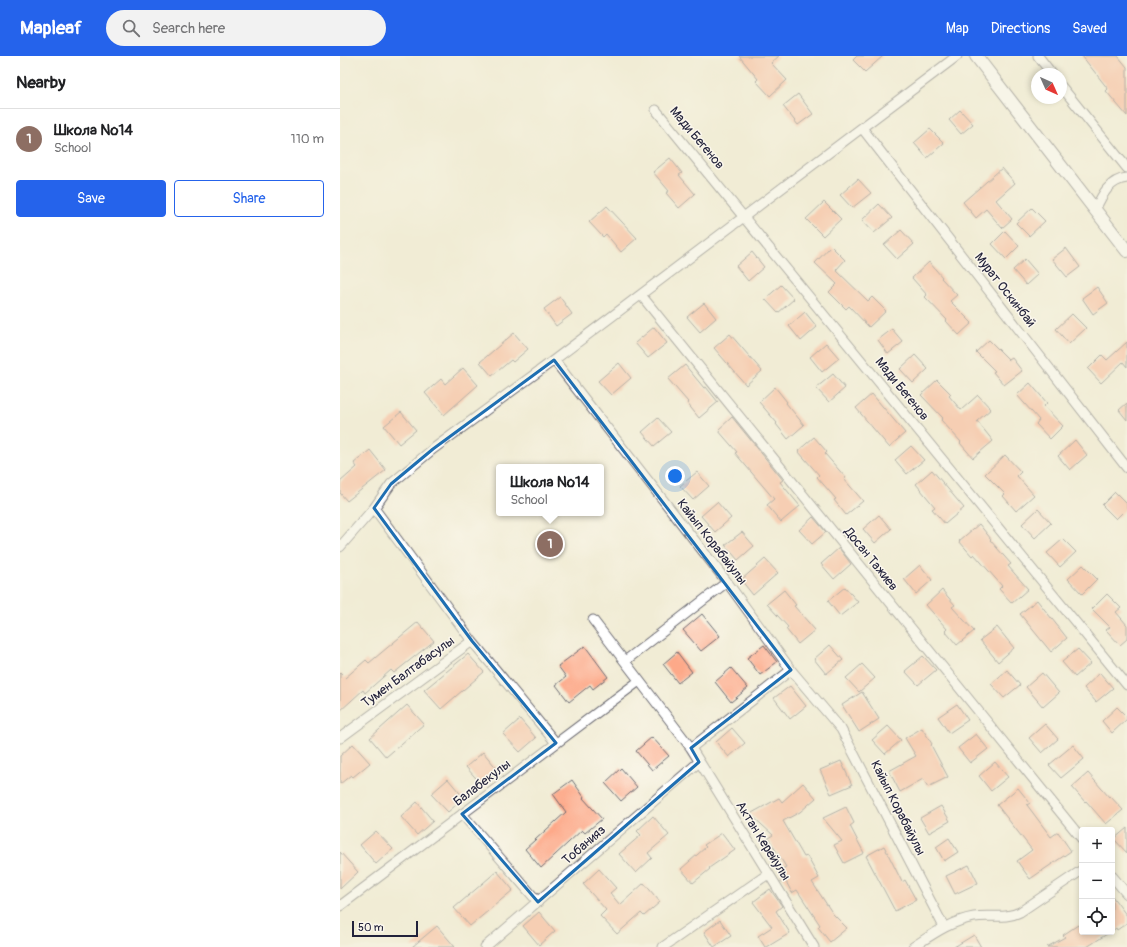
<!DOCTYPE html>
<html lang="en">
<head>
<meta charset="utf-8">
<style>
	body { margin:0; font-family:Pangolin,sans-serif; background:#f2f2f2; color:#202124 }
	.controls { position:absolute; right:12px; bottom:12px; display:grid; overflow:hidden; border-radius:4px; box-shadow:0 2px 6px #0003 }
	.controls button { width:36px; height:36px; display:grid; place-items:center; padding:0; border:0; border-bottom:1px solid #e0e0e0; background:#fff; color:#202124; font:20px sans-serif }
	.compass { position:absolute; left:691px; top:12px; width:36px; height:36px; border-radius:50%; background:#fff; box-shadow:0 2px 6px #0003; rotate:135deg }
	.scale { position:absolute; left:12px; bottom:10px; width:66px; box-sizing:border-box; padding-left:4px; border:2px solid #22223b; border-top:0; font-size:11px; line-height:14px; white-space:nowrap; color:#22223b; -webkit-text-stroke:3px #fbf7ec; paint-order:stroke }
	.you { position:absolute; left:335px; top:420px; width:14px; height:14px; margin:-10px; border:3px solid #fff; border-radius:50%; background:#1a73e8; box-shadow:0 0 0 6px #1a73e833 }
	.badge { display:grid; place-items:center; width:26px; height:26px; border-radius:50%; background:#2563eb; color:#fff; font-size:13px; font-weight:700 }
	.pin { position:absolute; translate:-50% -50%; border:2px solid #fff; box-shadow:0 1px 4px #0006 }
	.popup { position:absolute; left:156px; top:408px; width:108px; height:52px; box-sizing:border-box; display:grid; place-content:center; border-radius:4px; background:#fff; filter:drop-shadow(0 1px 3px #0005); font-size:13px; white-space:nowrap; color:#757577 }
	.popup b { font-size:15px; color:#202124 }
	.popup::after { content:''; position:absolute; left:50%; top:100%; margin-left:-8px; border:8px solid transparent; border-top-color:#fff }
	.list { margin:0; padding:0; list-style:none }
	h2 { display:flex; justify-content:space-between; align-items:center; height:52px; margin:0; padding:0 16px; font-size:17px }
	h2 small { font-size:13px; font-weight:400; color:#757577 }
	.list li { display:grid; grid-template-columns:26px 1fr auto; gap:12px; align-items:center; box-sizing:border-box; height:60px; padding:0 16px; border-top:1px solid #e0e0e0 }
	.list b { display:block; font-size:15px; white-space:nowrap }
	.list p { margin:0; font-size:13px; white-space:nowrap; color:#757577 }
	.list em { font-size:13px; font-style:normal; color:#757577 }
	.actions { display:flex; gap:8px; padding:12px 16px }
	.actions a { flex:1; padding:9px 0; border:1px solid #2563eb; border-radius:4px; text-align:center; font-size:14px; color:#2563eb }
	.actions .main { background:#2563eb; color:#fff }
	.icon { flex:none; width:22px; height:22px; fill:none; stroke:currentColor; stroke-width:2; stroke-linecap:round; stroke-linejoin:round }
	.map { position:relative; flex:none; width:787px; height:891px; overflow:hidden }
	header { display:flex; align-items:center; gap:24px; box-sizing:border-box; height:56px; padding:0 20px; background:#2563eb; color:#fff }
	header strong { font-size:19px }
	nav { display:flex; gap:22px; margin-inline-start:auto; font-size:14px }
	.search { width:280px; height:36px; background:#f2f2f2; display:flex; align-items:center; gap:10px; box-sizing:border-box; padding:0 14px; border-radius:22px; color:#757577; font-size:15px }
	main { display:flex }
	aside { flex:1; background:#fff }
	.map>svg:first-child { display:block }
	.building { fill:#fda989 }
	.lines { fill:none; stroke-linecap:round; stroke-linejoin:round }
	.minor-casing { stroke:#6a6971; stroke-width:11 }
	.major-casing { stroke:#6a6971; stroke-width:14 }
	.minor { stroke:#fff; stroke-width:9 }
	.major { stroke:#fff; stroke-width:12 }
	.marked { fill:none; stroke:#1f6fb2; stroke-width:3; stroke-linejoin:round }
	.labels { text-anchor:middle; dominant-baseline:central; stroke-width:3; stroke-linejoin:round; paint-order:stroke }
	.street-label { font-size:13px; fill:#22223b; stroke:#fbf7ec }
</style>
</head>
<body>
<header>
<strong>Mapleaf</strong>
<div class="search"><svg class="icon" aria-label="search" viewBox="0 0 24 24"><circle cx="10" cy="10" r="6"/><path d="M15 15l6 6"/></svg>Search here</div>
<nav><a>Map</a><a>Directions</a><a>Saved</a></nav>
</header>
<main>
<aside>
<h2>Nearby<small></small></h2>
<ul class="list">
<li><span class="badge" style="background:#8d6e63">1</span><div><b>Школа №14</b><p>School</p></div><em>110 m</em></li>
</ul>
<div class="actions"><a class="main">Save</a><a>Share</a></div>
</aside>
<div class="map">
<svg width="787" height="891" viewBox="0 0 787 891">
	<rect width="100%" height="100%" fill="#fbf7ec"/>
	<filter id="ink" filterUnits="userSpaceOnUse"><feTurbulence type="fractalNoise" baseFrequency=".025" numOctaves="2"/><feDisplacementMap in="SourceGraphic" scale="8" xChannelSelector="R" yChannelSelector="G"/><feConvolveMatrix kernelMatrix="1 2 1 2 8 2 1 2 1" color-interpolation-filters="sRGB"/></filter>
	<filter id="wash" filterUnits="userSpaceOnUse"><feTurbulence type="fractalNoise" baseFrequency=".012" numOctaves="4" result="noise"/><feDisplacementMap in="SourceGraphic" scale="16" xChannelSelector="R" yChannelSelector="G"/><feGaussianBlur stdDeviation="0.9" result="paint"/><feColorMatrix in="noise" values="0 0 0 0 0 0 0 0 0 0 0 0 0 0 0 0 0 1.4 0 .05"/><feComposite in="paint" operator="in"/></filter>
	<g filter="url(#wash)">
		<rect width="100%" height="100%" fill="#f1ecd5"/>
		<g id="blocks">
			<!-- building -->
			<path class="building" d="M399 0H439L431 7 447 24 430 40 416 25 418 23Z
				M517 0H543L525 16 513 4Z
				M742 0H778L787 11V60L766 35 768 33Z
				M458 38 473 58 458 69 443 50Z
				M620 54 633 68 621 78 609 64Z
				M590 73 604 87 587 102 574 87Z
				M330 102 342 117 339 119 355 138 339 152 326 137 329 135 313 116Z
				M662 112 675 127 656 144 672 163 662 172 646 153 636 162 623 146Z
				M518 123 531 137 512 152 500 139Z
				M484 146 501 163 483 180 466 163Z
				M539 148 552 162 534 177 522 164Z
				M267 150 297 182 281 196 266 178 263 181 249 166Z
				M692 152 705 165 689 180 676 167Z
				M561 174 574 188 557 203 544 189Z
				M665 175 679 190 666 203 652 188Z
				M491 190 505 204 496 214 528 245 532 241 546 255 529 271 509 250 506 253 489 236 497 228 475 207Z
				M726 192 740 211 727 221 712 203Z
				M412 196 424 211 408 225 396 210Z
				M685 203 698 218 686 229 673 214Z
				M589 206 602 221 601 222 617 239 610 245 632 267 619 279 606 265 607 264 585 241 587 239 572 222Z
				M441 229 454 243 438 257 425 243Z
				M757 231 768 247 753 258 742 242Z
				M220 241 232 258 216 270 204 253Z
				M364 247 376 262 360 276 347 261Z
				M465 256 477 271 461 285 449 270Z
				M732 258 746 272 729 288 716 273Z
				M314 271 327 287 308 302 295 287Z
				M552 273 563 286 548 298 538 284Z
				M174 277 188 293 173 306 171 304 152 320 140 306Z
				M390 278 422 315 406 329 374 292Z
				M649 284 669 304 672 302 682 315 664 329 653 316 655 315 636 296Z
				M787 286V311L783 306 761 327 748 313 762 299 767 304Z
				M486 287 499 302 482 316 470 301Z
				M575 299 588 313 573 327 560 313Z
				M279 307 291 322 271 339 258 325Z
				M345 309 364 332 366 331 378 346 359 362 347 347 348 346 328 323Z
				M123 312 138 329 104 359 85 337 101 323 105 328Z
				M493 318 505 332 489 346 476 332Z
				M597 324 611 338 609 340 621 354 638 339 651 353 637 365 653 385 633 402 620 387 621 386 601 364 603 362 581 339Z
				M690 327 707 347 704 350 723 370 710 383 696 368 699 364 677 339Z
				M435 331 447 346 446 347 464 369 448 383 436 368 437 367 419 346Z
				M532 338 565 377 549 391 516 352Z
				M787 347V364L779 354Z
				M61 356 76 374 59 388 44 370Z
				M392 361 443 424 440 426 460 450 441 466 427 449 434 443 395 397 397 396 378 374Z
				M318 362 331 376 314 390 302 376Z
				M474 381 487 396 485 398 506 422 504 423 523 445 506 459 494 444 496 443 477 421 479 419 458 395Z
				M735 384 747 399 730 414 718 400Z
				M571 390 584 404 567 418 555 404Z
				M30 394 46 414 7 445 0 437V426L17 411 14 407Z
				M665 399 681 416 677 420 694 439 676 455 663 440 665 438 645 418Z
				M592 414 624 452 605 468 592 453 595 451 576 428Z
				M357 416 369 430 353 444 340 430Z
				M775 436 787 448V452L776 463 762 449Z
				M377 446 391 462 375 476 361 460Z
				M698 453 711 467 695 482 682 468Z
				M539 459 551 473 535 487 523 473Z
				M473 461 486 476 472 488 459 474Z
				M639 468 651 483 650 484 671 508 668 510 688 533 672 547 659 533 662 530 634 498 632 500 619 485Z
				M402 476 414 490 398 504 385 489Z
				M723 483 736 496 720 511 707 497Z
				M499 492 511 508 494 523 481 508Z
				M425 503 438 517 413 539 401 524Z
				M580 509 592 524 576 538 564 523Z
				M743 509 757 523 742 538 728 523Z
				M505 531 518 546 500 560 488 545Z
				M444 534 456 549 454 550 475 574 458 588 446 573 448 571 427 548Z
				M602 534 615 549 612 551 634 575 617 589 605 575 607 573 586 549Z
				M767 538 781 552 776 556 787 569V583L780 589 766 574 770 571 752 553Z
				M697 544 727 582 711 596 680 558Z
				M362 558 380 580 361 595 343 574Z
				M78 566 94 585 54 617 51 614 25 637 23 634 0 655V617L5 622 26 604 29 607Z
				M657 571 674 592 658 606 640 584Z
				M424 589 437 606 420 619 407 602Z
				M490 589 503 604 486 618 474 603Z
				M245 590 268 621 253 633 250 629 229 646 216 629 226 621 218 610Z
				M738 593 751 607 735 621 722 606Z
				M337 596 352 616 338 627 323 608Z
				M128 598 144 616 101 653 84 634Z
				M583 600 596 614 578 629 565 615Z
				M522 608 535 622 519 636 506 622Z
				M391 612 408 632 391 646 375 626Z
				M667 614 680 629 664 642 651 628Z
				M702 617 719 637 703 651 686 631Z
				M760 617 773 632 756 646 744 632Z
				M450 630 466 650 450 663 434 642Z
				M522 636 539 663 519 676 502 649Z
				M617 648 628 664 609 677 598 661Z
				M67 649 84 668 46 701 30 682Z
				M777 651 787 661V663L772 677 762 665Z
				M180 663 196 682 180 696 163 678Z
				M705 668 718 683 702 697 689 682Z
				M548 670 561 684 545 698 532 684Z
				M392 672 405 687 389 701 376 686Z
				M582 672 592 688 591 689 608 721 588 731 583 723 560 736 549 715 576 700 565 682Z
				M636 678 648 693 630 707 618 692Z
				M312 681 329 700 312 714 296 695Z
				M13 688 30 707 13 721 11 719 0 728V700Z
				M733 689 744 703 721 722 709 709Z
				M143 696 159 715 142 729 126 711Z
				M501 705 512 729 491 738 480 714Z
				M655 706 668 721 651 735 639 720Z
				M281 712 297 731 281 745 265 727Z
				M748 717 769 741 770 740 783 754 766 768 746 745 745 746 732 731Z
				M108 723 124 742 108 756 91 738Z
				M232 724 244 741 243 742 262 763 245 777 242 774 201 812 185 793 226 756 213 738Z
				M463 727 476 742 460 756 443 765 464 801 467 800 479 822 472 826 493 858 507 872 490 886 478 871 480 869 457 834 452 837 440 814 446 811 428 782 433 779 410 758 439 742 442 746Z
				M678 732 690 747 687 749 711 781 718 776 731 795 690 823 677 805 692 794 657 749Z
				M77 746 93 765 77 779 61 761Z
				M601 750 610 765 589 777 580 762Z
				M506 751 514 767 510 770 524 797 504 807 494 789 502 785 483 762Z
				M313 760 329 779 308 797 312 802 296 817 279 798 301 779 297 775Z
				M787 772V797L774 783Z
				M36 775 53 793 36 808 20 789Z
				M382 777 395 794 369 812 370 813 353 827 341 813 366 791 364 789Z
				M609 782 618 796 604 805 596 791Z
				M544 790 562 826 565 824 576 844 555 855 526 800Z
				M0 796 18 816 0 833Z
				M629 809 638 827 615 838 606 820Z
				M259 813 276 832 270 837 280 849 304 827 320 846 304 860 301 857 277 878 260 860 266 854 243 828Z
				M157 815 173 834 130 870 114 852Z
				M430 833 442 850 436 855 450 877 427 891H425L418 880 432 871 413 846Z
				M772 840 787 860V867L777 874 776 872 772 875Z
				M199 856 215 875 199 889 183 870Z
				M380 864 391 880 374 891 364 876Z
				M738 869 742 876H770L747 891H707L725 881 723 879Z
				M97 870 115 891H72Z
				M634 879 641 891H614Z"/>
		</g>
	</g>
	<g filter="url(#ink)">
		<use href="#blocks" fill-opacity="0" stroke="#6a6971" stroke-width="1"/>
		<g class="lines">
			<!-- minor casing -->
			<g class="minor-casing">
				<path id="minor" d="M698 0 712 18
					M721 30 787 112
					M316 54 787 629
					M522 72 787 412
					M755 154C762 139 769 124 787 122
					M301 239 742 783
					M214 304 387 526 451 614 501 673 604 871
					M34 452 132 585 216 687
					M0 491 34 452 51 428 93 393 214 304 617 0
					M253 564 351 692 451 614
					M285 605 387 526
					M0 682 132 585
					M351 692 474 891
					M122 758 198 846
					M772 820 787 838
					M0 850 299 625
					M145 891 359 706
					M323 891 428 818
					M573 891C593 878 611 865 634 861 651 858 664 864 680 856L742 814"/>
			</g>
			<!-- major casing -->
			<g class="major-casing">
				<path id="major" d="M636 0 787 195"/>
			</g>
			<!-- minor -->
			<use href="#minor" class="minor"/>
			<!-- major -->
			<use href="#major" class="major"/>
		</g>
	</g>
	<!-- marked area -->
	<path d="M0 0H787V891H0ZM214 304 451 614 351 692 359 706 198 846 122 758 216 687 132 585 34 452 51 428 93 393Z" fill="#f1ecd5" fill-opacity=".55" fill-rule="evenodd"/>
	<path class="marked" d="M214 304 451 614 351 692 359 706 198 846 122 758 216 687 132 585 34 452 51 428 93 393Z"/>
	<g class="labels">
		<!-- street labels -->
		<g class="street-label">
			<text transform="translate(357 82) rotate(50)">Мади Бегенов</text>
			<text transform="translate(665 234) rotate(52)">Мурат Оскинбай</text>
			<text transform="translate(562 333) rotate(51)">Мади Бегенов</text>
			<text transform="translate(372 486) rotate(52)">Кайып Корабайулы</text>
			<text transform="translate(531 503) rotate(51)">Досан Тажиев</text>
			<text transform="translate(68 616) rotate(-36)">Тумен Балтабасулы</text>
			<text transform="translate(142 727) rotate(-37)">Балабекулы</text>
			<text transform="translate(558 752) rotate(63)">Кайып Корабайулы</text>
			<text transform="translate(423 785) rotate(58)">Актан Керейулы</text>
			<text transform="translate(244 789) rotate(-41)">Тобанияз</text>
		</g>
	</g>
</svg>
<div class="controls">
<button>+</button>
<button>−</button>
<button><svg class="icon" aria-label="locate" viewBox="0 0 24 24"><circle cx="12" cy="12" r="6"/><path d="M12 2v4M12 18v4M2 12h4M18 12h4"/></svg></button>
</div>
<svg class="compass" viewBox="-18 -18 36 36"><path d="M0-13l5 13h-10z" fill="#e53935"/><path d="M0 13l5-13h-10z" fill="#757577"/></svg>
<div class="scale">50 m</div>
<div class="you"></div>
<div class="pin badge" style="left:210px;top:488px;background:#8d6e63">1</div>
<div class="popup"><b>Школа №14</b>School</div>
</div>
</main>
</body>
</html>
